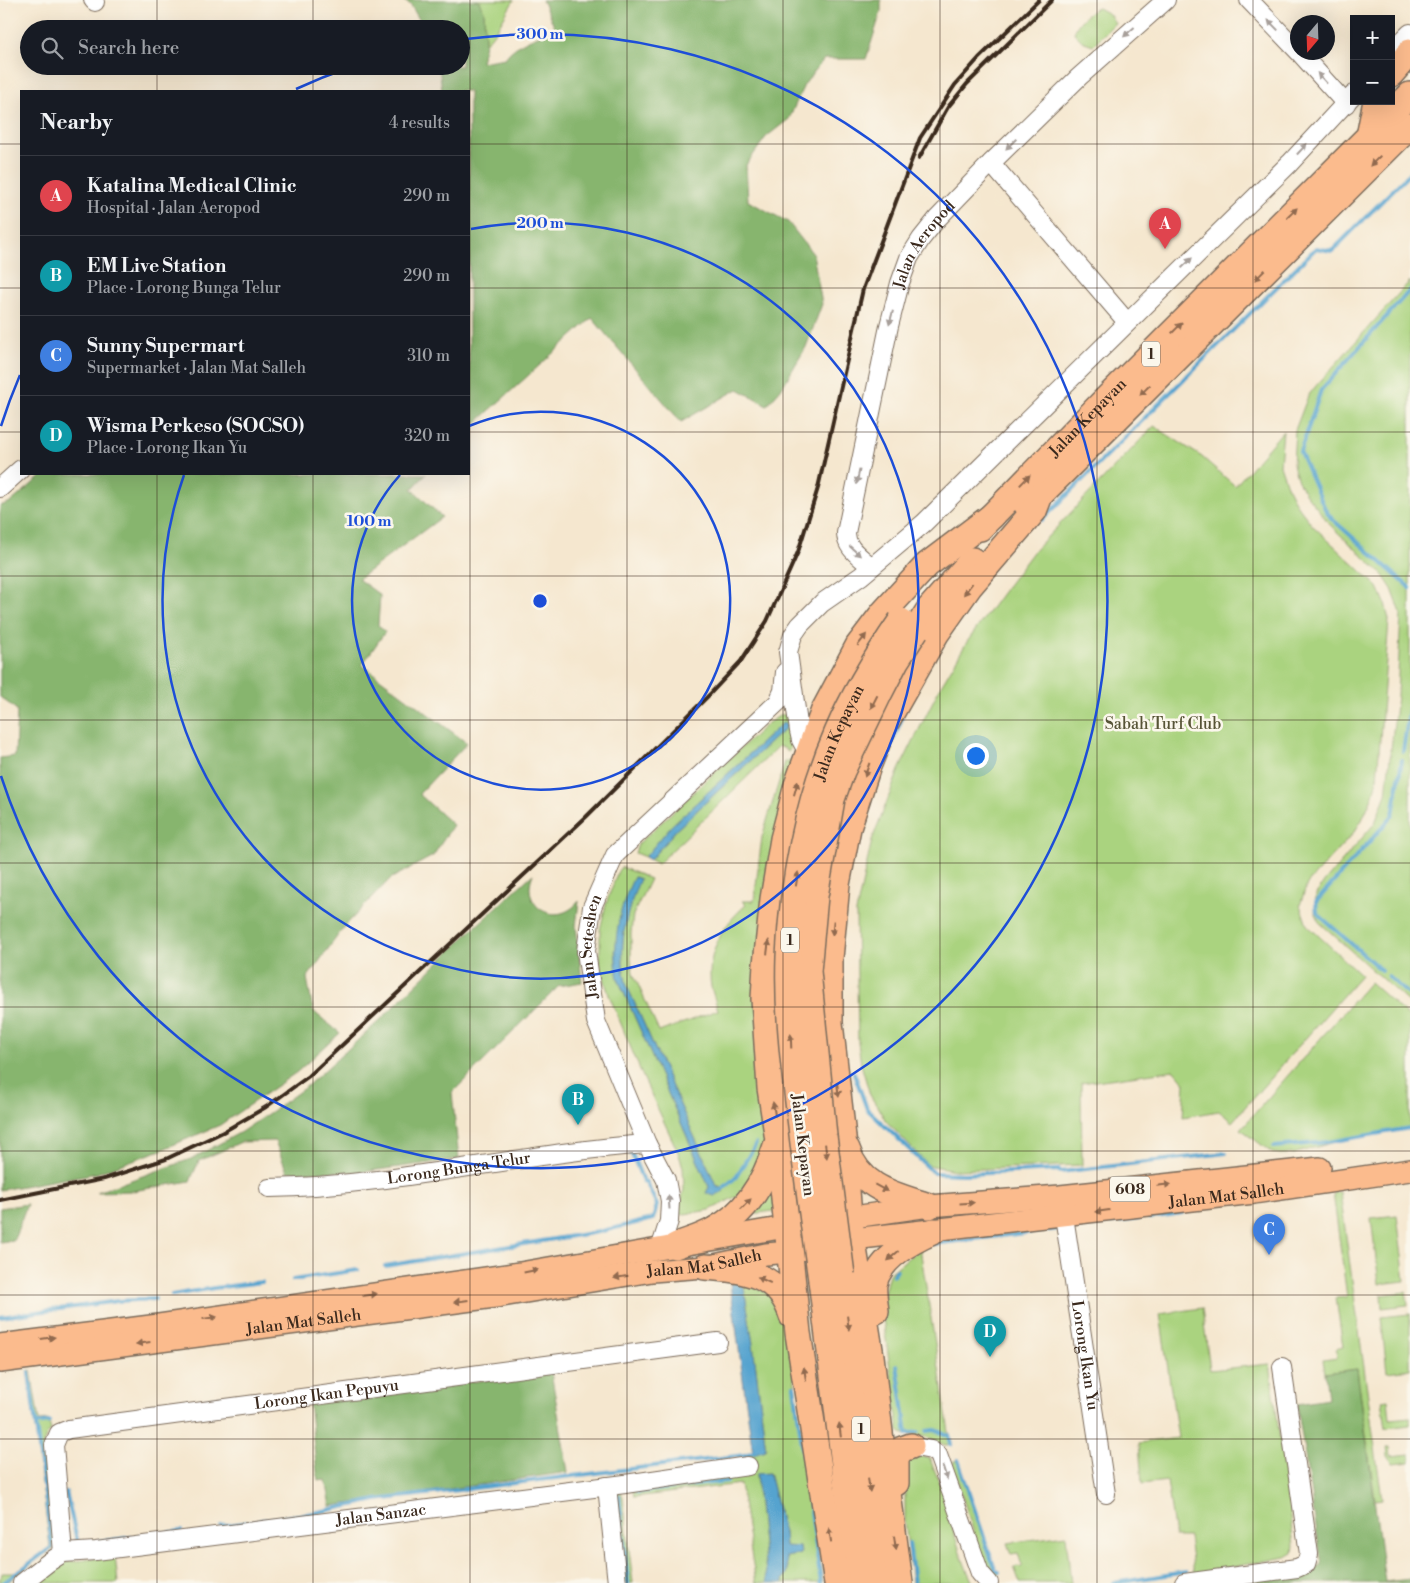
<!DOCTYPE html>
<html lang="en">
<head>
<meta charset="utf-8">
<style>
	body { margin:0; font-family:"Libre Bodoni",serif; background:#20242c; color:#f1f3f6 }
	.controls { position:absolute; right:15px; top:15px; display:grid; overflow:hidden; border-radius:0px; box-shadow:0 5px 20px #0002 }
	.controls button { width:45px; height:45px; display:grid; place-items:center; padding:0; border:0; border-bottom:1px solid #363941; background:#171b24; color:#f1f3f6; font:25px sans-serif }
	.compass { position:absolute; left:1290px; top:15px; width:45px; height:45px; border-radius:50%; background:#171b24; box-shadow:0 5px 20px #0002; rotate:199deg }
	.you { position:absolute; left:975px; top:755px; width:18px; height:18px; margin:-12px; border:4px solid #fff; border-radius:50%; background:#1a73e8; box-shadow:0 0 0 8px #1a73e833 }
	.badge { display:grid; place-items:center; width:32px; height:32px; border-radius:50%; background:#d690ce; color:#fff; font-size:16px; font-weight:700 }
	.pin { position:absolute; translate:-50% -41px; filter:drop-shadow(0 1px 2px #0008) }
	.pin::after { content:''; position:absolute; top:26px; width:18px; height:15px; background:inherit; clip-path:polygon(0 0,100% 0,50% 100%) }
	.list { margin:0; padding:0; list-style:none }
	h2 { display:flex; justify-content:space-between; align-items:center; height:65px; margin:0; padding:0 20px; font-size:21px }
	h2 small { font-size:16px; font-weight:400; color:#9ea1a6 }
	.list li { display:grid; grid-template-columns:32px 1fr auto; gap:15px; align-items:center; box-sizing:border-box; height:80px; padding:0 20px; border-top:1px solid #363941 }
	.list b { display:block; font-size:19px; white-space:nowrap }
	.list p { margin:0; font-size:16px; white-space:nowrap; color:#9ea1a6 }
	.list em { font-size:16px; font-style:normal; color:#9ea1a6 }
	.icon { flex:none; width:28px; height:28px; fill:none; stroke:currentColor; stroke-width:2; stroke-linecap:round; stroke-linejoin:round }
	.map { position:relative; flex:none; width:1410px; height:1583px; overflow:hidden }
	.search { position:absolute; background:#171b24; box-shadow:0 5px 20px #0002; left:20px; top:20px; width:450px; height:55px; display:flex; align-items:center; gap:12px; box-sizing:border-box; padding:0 18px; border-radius:28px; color:#9ea1a6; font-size:19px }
	.panel { position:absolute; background:#171b24; box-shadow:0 5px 20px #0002; left:20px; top:90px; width:450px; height:385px; border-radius:0px }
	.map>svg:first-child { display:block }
	.green { fill:#aad37f; stroke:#727e4e; fill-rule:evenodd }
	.forest { fill:#87b56e; stroke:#617046 }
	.water { fill:#55a3cf; stroke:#486676 }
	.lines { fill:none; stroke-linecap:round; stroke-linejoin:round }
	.stream { stroke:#55a3cf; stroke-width:4 }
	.minor-casing { stroke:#7c6c5c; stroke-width:20 }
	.major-casing { stroke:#7c6c5c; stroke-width:24 }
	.highway-casing { stroke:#7c6c5c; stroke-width:28 }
	.minor { stroke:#fff; stroke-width:18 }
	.major { stroke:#fbbb8d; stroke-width:21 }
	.highway { stroke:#fbbb8d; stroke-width:25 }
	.rail { stroke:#3b2a1e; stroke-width:4 }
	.highway-bridge-casing { stroke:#7c6c5c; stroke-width:28; stroke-linecap:butt }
	.highway-bridge { stroke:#fbbb8d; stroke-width:25 }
	.oneway { fill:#a79f9a }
	.oneway2 { fill:#916b50 }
	.grid { fill:none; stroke:#3b2a1e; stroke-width:1; stroke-opacity:0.55 }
	.ring { fill:none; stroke:#1d4ed8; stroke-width:2.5 }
	.labels { text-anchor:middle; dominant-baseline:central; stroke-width:5; stroke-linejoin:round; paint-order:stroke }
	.shield { fill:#fbf7ec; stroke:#75685c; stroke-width:1 }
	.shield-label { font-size:15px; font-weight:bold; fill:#3b2a1e }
	.street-label { font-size:16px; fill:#3b2a1e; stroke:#fbf7ec }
	.park-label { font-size:16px; fill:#575436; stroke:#fbf7ec }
	.centre { fill:#1d4ed8; stroke:#fbf7ec; stroke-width:2.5 }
	.ring-label { font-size:15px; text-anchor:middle; font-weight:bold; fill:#1d4ed8; stroke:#fbf7ec; stroke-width:5; stroke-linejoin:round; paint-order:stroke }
</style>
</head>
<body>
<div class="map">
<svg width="1410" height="1583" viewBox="0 0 1410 1583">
	<rect width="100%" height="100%" fill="#fbf7ec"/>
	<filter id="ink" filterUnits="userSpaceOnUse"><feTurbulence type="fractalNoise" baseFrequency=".02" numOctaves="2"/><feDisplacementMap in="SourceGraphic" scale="10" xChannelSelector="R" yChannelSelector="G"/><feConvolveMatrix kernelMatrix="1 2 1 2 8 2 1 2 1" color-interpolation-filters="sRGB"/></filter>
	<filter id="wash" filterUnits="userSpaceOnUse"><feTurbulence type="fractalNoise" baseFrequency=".0096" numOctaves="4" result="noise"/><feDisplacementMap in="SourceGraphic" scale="20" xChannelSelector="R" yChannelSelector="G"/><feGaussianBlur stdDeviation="1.12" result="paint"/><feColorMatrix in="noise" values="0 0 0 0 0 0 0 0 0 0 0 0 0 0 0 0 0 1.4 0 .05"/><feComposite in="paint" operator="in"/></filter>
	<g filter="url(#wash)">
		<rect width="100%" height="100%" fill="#f5e7cf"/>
		<!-- green -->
		<path class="green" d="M478 0H514L497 29 485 44 484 11Z
			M1098 8 1109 14 1115 23 1093 45 1082 41 1074 33C1076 24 1089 11 1098 8Z
			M1410 281V1004L1319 922 1315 914 1316 894 1325 881 1375 823 1386 794 1397 696 1401 613 1392 589 1382 574 1332 527 1305 493 1298 481 1293 465 1295 430 1308 396 1315 387Z
			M1154 426 1202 457 1235 486 1283 431 1280 465 1287 486 1296 504 1312 525 1378 587 1385 603 1389 620 1377 779 1373 795 1362 820 1355 831 1307 884 1300 905 1307 925 1361 975 1232 1122 1219 1111 1183 1117 1185 1083 1174 1070 1081 1083 1082 1165 955 1170 928 1165 886 1121 870 1095 861 1064 858 1043 856 912 872 840 899 770 939 689 967 642 1000 596 1033 552Z
			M781 715H787L796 718 797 732 789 751 779 746 658 864 650 860 676 830 788 726 784 722 671 826 645 857 635 853 638 844 768 723Z
			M798 757 786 791 768 1150 739 1195 710 1210 678 1215 684 1189 683 1167 678 1152 643 1077 609 995 600 965V930L606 904 618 871 621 867 650 879 633 915 631 933V959L633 973 659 1032 718 1010C716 1002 713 995 711 987 706 955 721 926 746 905L742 901H754L762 837 785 762ZM634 877 639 879C625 915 617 948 627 986L716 1185 722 1187 706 1193 709 1187 618 979 615 951Z
			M1370 982 1410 1018V1129L1348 1138 1293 1154H1280L1272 1153 1241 1129Z
			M773 1181 782 1210 741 1215Z
			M1340 1192 1382 1499 1375 1500 1357 1369 1325 1373 1323 1360 1337 1358 1336 1349 1343 1347 1336 1298 1347 1297 1333 1193Z
			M1397 1215 1405 1281 1379 1284 1371 1218Z
			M920 1248 951 1445 946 1446C940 1443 933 1439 927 1437 917 1435 907 1438 899 1431L881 1304 889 1274Z
			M731 1271 784 1304 823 1583H783V1579L787 1570 786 1557 801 1554 800 1547H785L784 1533 769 1473 756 1475 767 1583H756L740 1484 634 1497 632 1485 753 1469 750 1454 766 1450 753 1344 743 1281 730 1283Z
			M1406 1292 1408 1305 1382 1308 1381 1295Z
			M1202 1308 1210 1370 1270 1364 1294 1546 1293 1553 1286 1557 1194 1574 1189 1537H1175L1167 1481 1142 1484 1139 1443 1178 1438 1160 1314Z
			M1410 1314V1369L1387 1372 1381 1317Z
			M31 1371 39 1421 48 1420 51 1430 46 1436 43 1445 55 1538 54 1549 43 1555 7 1583H0L2 1573H15L50 1547 28 1372Z
			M1388 1399 1390 1419 1410 1417V1425L1386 1428 1382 1400Z
			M1387 1447H1390L1391 1456 1410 1454V1462L1393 1464 1388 1456Z
			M912 1454 930 1459C948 1499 953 1544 973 1583H912L905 1521V1460Z
			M958 1460 995 1570 999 1572 997 1581 992 1577 982 1558 952 1465 954 1461Z
			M621 1491 623 1498 633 1583H622L616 1494Z
			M1066 1535 1071 1583H1020L1014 1567 1022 1566 1018 1553 1011 1554 1007 1543Z
			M115 1556 118 1583H36L62 1563Z"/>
		<!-- forest -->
		<path class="forest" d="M402 0H478L484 11 485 44 481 62 505 58C517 42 537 36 556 30L542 0H881V12L866 59H824L804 85 789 119 766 137 746 165 748 201 788 222 813 254 822 304 806 347 781 389 767 405 738 389 681 422 592 318 469 429V91H442L439 66H461V29H425L410 4Z
			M44 474H426L412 489 442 517 358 579 380 595 378 625 385 632 362 665 467 743 419 794 453 825 433 856 390 879 344 927 307 978 313 1011 340 1033 297 1072 220 1125 161 1150 97 1173 0 1190V758L15 756 17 710 0 697V506L11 502Z
			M533 874C519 907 557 929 579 901L576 926 582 982 559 986 452 1093 459 1159 362 1172H287L275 1141 241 1142 199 1161 190 1181 133 1191 97 1192 191 1159 241 1132 275 1109 307 1086 377 1023 462 939Z
			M27 1204 14 1240 0 1242V1208Z
			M1357 1369 1385 1582 1410 1579V1583H1220L1314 1570 1322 1565 1297 1404 1328 1399 1325 1373Z
			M551 1372 568 1472 331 1506 326 1480 318 1481 309 1402Z"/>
		<!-- water -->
		<path class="water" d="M784 722 788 726 676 830 650 860 645 857 671 826Z
			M634 877 640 879C625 915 617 948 627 986L716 1185 722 1188 724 1191 714 1196 706 1193 709 1187 618 979C612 944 618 909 634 877Z
			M743 1281 753 1344 766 1450 753 1454 730 1283Z
			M769 1473 784 1533 785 1546 800 1547 801 1554 786 1557 787 1570 786 1576 783 1579V1583H767L756 1474Z"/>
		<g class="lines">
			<!-- stream -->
			<path class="stream" d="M1410 290 1321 390 1300 452 1326 511 1332 519 1410 588
				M1042 520 1316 248 1332 251 1410 173
				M1403 751 1410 705
				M887 755 902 718
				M1381 970 1320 916 1317 912 1316 902 1393 815 1402 760
				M1388 976 1410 996
				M854 1073 867 1109 934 1173 964 1174 1059 1170 1060 1172 1226 1153
				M1273 1147 1328 1142 1410 1128
				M720 1191 736 1177 756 1144
				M1149 1218 1182 1213
				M1072 1228 1137 1219
				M932 1244 1059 1229
				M385 1266 598 1232 653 1219 657 1205 646 1182 643 1181 632 1154 629 1153
				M893 1275 897 1270
				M293 1280 358 1270
				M172 1295 214 1288 262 1282
				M0 1317 118 1301 155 1299
				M897 1365 907 1434 918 1432
				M794 1386 821 1583
				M196 1401 232 1396
				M36 1424 49 1422
				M927 1431 934 1430 949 1435 951 1445
				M958 1460 995 1570 999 1572
				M66 1492 78 1544H80
				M637 1492 727 1481
				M619 1496 628 1583
				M221 1526 314 1513 376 1500 745 1455 758 1450
				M89 1543 181 1531
				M909 1543 914 1583
				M3 1583 52 1547 29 1373
				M1114 1583 1186 1572"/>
		</g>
	</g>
	<g filter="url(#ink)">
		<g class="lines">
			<!-- minor casing -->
			<g class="minor-casing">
				<g id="minor">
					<path d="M93 0 95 2"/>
					<path d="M1249 0 1298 51"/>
					<path d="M1299 52 1346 104"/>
					<path d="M1391 52 1410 33"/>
					<path d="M991 163 1127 322"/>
					<path d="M0 488 21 469"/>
					<path id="s1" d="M871 567C860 556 846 549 846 533L889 326 900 283 909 258 921 239 937 219 991 163 1079 77 1166 0"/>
					<path d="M808 753 801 740 799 731 788 652 793 635 800 625 822 603 861 576 924 523 1290 163 1354 94"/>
					<path id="s2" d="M269 1188C396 1186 521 1153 647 1144"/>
					<path id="s3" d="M1064 1216 1106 1494"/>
					<path id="s4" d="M660 1249 669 1221 670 1201 666 1180 647 1144 596 1021 586 951 592 907 615 855 778 702 783 691 785 672"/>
					<path d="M911 1446 931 1450 938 1455 980 1573 989 1583"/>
					<path d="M607 1486 617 1583"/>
					<path id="s5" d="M63 1553 54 1445 59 1433 69 1429 718 1342"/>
					<path id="s6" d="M22 1583 49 1562 63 1553 96 1551 625 1484 748 1466"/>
					<path d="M1184 1583 1297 1568 1306 1564 1309 1554 1282 1367"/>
				</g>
			</g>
			<!-- major casing -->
			<g class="major-casing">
				<g id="major">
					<path d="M833 1220 929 1206 1060 1196 1320 1168"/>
					<path d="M0 1345 159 1325 520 1273 803 1224"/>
					<path id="s7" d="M0 1362 502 1296 652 1271 705 1267 766 1254 790 1252 853 1239 1254 1193 1410 1170"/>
				</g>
			</g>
			<!-- highway casing -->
			<g class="highway-casing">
				<g id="highway">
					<path d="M1391 74 1410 52"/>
					<path d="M1369 137 1376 101"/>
					<path d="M1026 504 1040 495 1410 126"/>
					<path id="s8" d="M980 528 1101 404 1410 95"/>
					<path d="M916 630 930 608 972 560"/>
					<path d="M847 1149C859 1188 895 1195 929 1206"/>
					<path d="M675 1246C687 1241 702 1237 714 1230 747 1213 765 1181 776 1146"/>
					<path d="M705 1267C745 1270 779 1273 792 1316"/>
					<path d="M842 1278 881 1583"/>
					<path d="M821 1280 859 1583"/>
					<path d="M876 1311C875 1303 873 1292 874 1284 880 1257 912 1241 934 1231"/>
					<path d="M896 1483V1459L900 1450 911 1446"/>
					<path d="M837 1583 798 1333 778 1140 770 1088 764 999 766 964 773 899 783 839 797 785 824 710 858 646 883 613 927 565 992 516"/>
					<path d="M900 1583 881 1441 871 1356 849 1217 843 1137 830 1023V958L837 884 848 828 868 766 885 724 936 634 969 587 1034 511 1040 495"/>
				</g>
			</g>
			<!-- minor -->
			<use href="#minor" class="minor"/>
			<!-- major -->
			<use href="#major" class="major"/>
			<!-- highway -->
			<use href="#highway" class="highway"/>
			<!-- rail -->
			<path class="rail" d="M919 158 948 107 967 84 1052 0
				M0 1200 104 1179 166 1159 223 1132 266 1107 309 1076 586 817 709 695 741 661 767 621 798 552 818 488 863 289 920 138 955 85 979 58 1039 0"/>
			<!-- highway-bridge casing -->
			<g class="highway-bridge-casing">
				<g id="highway-bridge">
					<path d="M842 1275 824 1136 808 971 815 896 832 799 842 771 880 692 896 661 916 630"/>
					<path id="s9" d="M821 1280C814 1229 807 1178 801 1126 794 1070 787 1014 789 957 792 883 807 801 837 733 854 693 877 656 901 621"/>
				</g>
			</g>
			<!-- highway-bridge -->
			<use href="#highway-bridge" class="highway-bridge"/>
		</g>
		<!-- one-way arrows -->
		<defs><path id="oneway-solid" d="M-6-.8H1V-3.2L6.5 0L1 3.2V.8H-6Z" transform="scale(1.25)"/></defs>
		<g class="oneway">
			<use href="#oneway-solid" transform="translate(1273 25) rotate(-134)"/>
			<use href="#oneway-solid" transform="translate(1129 32) rotate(138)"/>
			<use href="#oneway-solid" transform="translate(1322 78) rotate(-132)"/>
			<use href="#oneway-solid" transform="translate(1011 144) rotate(135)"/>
			<use href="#oneway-solid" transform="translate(1302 149) rotate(-47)"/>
			<use href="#oneway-solid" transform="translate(1187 263) rotate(-44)"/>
			<use href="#oneway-solid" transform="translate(891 318) rotate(105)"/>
			<use href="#oneway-solid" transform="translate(858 477) rotate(102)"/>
			<use href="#oneway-solid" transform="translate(855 551) rotate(42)"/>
			<use href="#oneway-solid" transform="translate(669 1202) rotate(-94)"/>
			<use href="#oneway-solid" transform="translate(945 1473) rotate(72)"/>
		</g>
		<g class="oneway2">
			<use href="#oneway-solid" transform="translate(1375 161) rotate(135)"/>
			<use href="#oneway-solid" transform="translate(1292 213) rotate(-45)"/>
			<use href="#oneway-solid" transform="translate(1260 275) rotate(135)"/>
			<use href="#oneway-solid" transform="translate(1177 328) rotate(-45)"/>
			<use href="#oneway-solid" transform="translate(1145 390) rotate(135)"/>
			<use href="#oneway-solid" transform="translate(1025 480) rotate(-46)"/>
			<use href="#oneway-solid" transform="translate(968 589) rotate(127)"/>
			<use href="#oneway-solid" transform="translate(862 640) rotate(-52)"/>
			<use href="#oneway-solid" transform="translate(874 702) rotate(117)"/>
			<use href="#oneway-solid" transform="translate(867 770) rotate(109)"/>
			<use href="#oneway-solid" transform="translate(796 788) rotate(-74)"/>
			<use href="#oneway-solid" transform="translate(797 879) rotate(-81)"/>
			<use href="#oneway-solid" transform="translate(833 928) rotate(95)"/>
			<use href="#oneway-solid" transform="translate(768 947) rotate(-83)"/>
			<use href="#oneway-solid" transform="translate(791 1041) rotate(-92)"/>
			<use href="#oneway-solid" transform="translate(838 1090) rotate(83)"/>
			<use href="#oneway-solid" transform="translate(774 1109) rotate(-99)"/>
			<use href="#oneway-solid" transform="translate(826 1151) rotate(83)"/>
			<use href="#oneway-solid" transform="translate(1164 1185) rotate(-6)"/>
			<use href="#oneway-solid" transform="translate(881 1188) rotate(28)"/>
			<use href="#oneway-solid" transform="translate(967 1203) rotate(-4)"/>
			<use href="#oneway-solid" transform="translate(746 1204) rotate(-46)"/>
			<use href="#oneway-solid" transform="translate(1102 1211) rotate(173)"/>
			<use href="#oneway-solid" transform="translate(893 1256) rotate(138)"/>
			<use href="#oneway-solid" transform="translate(531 1271) rotate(-11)"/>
			<use href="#oneway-solid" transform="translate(621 1277) rotate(170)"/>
			<use href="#oneway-solid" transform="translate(764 1280) rotate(-155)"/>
			<use href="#oneway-solid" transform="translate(370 1295) rotate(-8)"/>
			<use href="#oneway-solid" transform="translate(461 1301) rotate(172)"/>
			<use href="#oneway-solid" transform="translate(210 1318) rotate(-8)"/>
			<use href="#oneway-solid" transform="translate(848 1323) rotate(83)"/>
			<use href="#oneway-solid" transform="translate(48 1338) rotate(-7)"/>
			<use href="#oneway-solid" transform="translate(143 1343) rotate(172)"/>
			<use href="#oneway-solid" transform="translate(805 1374) rotate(-99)"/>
			<use href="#oneway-solid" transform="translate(840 1430) rotate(-97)"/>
			<use href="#oneway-solid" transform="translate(869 1485) rotate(83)"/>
			<use href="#oneway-solid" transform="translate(830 1535) rotate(-99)"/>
			<use href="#oneway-solid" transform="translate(895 1543) rotate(82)"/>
		</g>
	</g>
	<!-- grid -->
	<path class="grid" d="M157 0V29M313 0V29M470 0V1583M627 0V1583M783 0V1583M940 0V1583M1097 0V1583M1253 0V1583M157 66V91M313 66V91M0 144H21M469 144H1410M0 288H21M469 288H1410M0 432H21M469 432H1410M157 474V1583M313 474V1583M0 576H1410M0 720H1410M0 863H1410M0 1007H1410M0 1151H1410M0 1295H1410M0 1439H1410"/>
	<!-- distance rings -->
	<g class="ring">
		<path d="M469 426A189 189 0 1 1 400 475"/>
		<path d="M471 229A378 378 0 1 1 184 475"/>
		<path d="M1 426A567 567 0 0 1 20 375M296 89A567 567 0 0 1 351 67M466 39A567 567 0 1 1 1 776"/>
	</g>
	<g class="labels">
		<!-- shield labels -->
		<g class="shield">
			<rect x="1142" y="341.5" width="18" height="25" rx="4"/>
			<rect x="781" y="927.5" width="18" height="25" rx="4"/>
			<rect x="1110" y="1176.5" width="40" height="25" rx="4"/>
			<rect x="852" y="1416.5" width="18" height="25" rx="4"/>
		</g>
		<g class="shield-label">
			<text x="1151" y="354">1</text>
			<text x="790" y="940">1</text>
			<text x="1130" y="1189">608</text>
			<text x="861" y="1429">1</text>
		</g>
		<!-- street labels -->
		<g class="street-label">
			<text stroke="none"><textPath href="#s1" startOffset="345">Jalan Aeropod</textPath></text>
			<text stroke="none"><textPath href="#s8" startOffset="154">Jalan Kepayan</textPath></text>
			<text stroke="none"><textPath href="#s9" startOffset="556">Jalan Kepayan</textPath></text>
			<text stroke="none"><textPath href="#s4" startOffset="320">Jalan Seteshen</textPath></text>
			<text transform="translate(803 1145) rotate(83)">Jalan Kepayan</text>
			<text stroke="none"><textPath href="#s2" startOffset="191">Lorong Bunga Telur</textPath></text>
			<text stroke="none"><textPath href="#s7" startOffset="1238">Jalan Mat Salleh</textPath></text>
			<text stroke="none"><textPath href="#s7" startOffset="711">Jalan Mat Salleh</textPath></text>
			<text stroke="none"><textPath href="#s7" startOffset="306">Jalan Mat Salleh</textPath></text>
			<text stroke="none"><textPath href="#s3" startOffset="141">Lorong Ikan Yu</textPath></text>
			<text stroke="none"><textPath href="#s5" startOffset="392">Lorong Ikan Pepuyu</textPath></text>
			<text stroke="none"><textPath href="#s6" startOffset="371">Jalan Sanzac</textPath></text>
		</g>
		<!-- park labels -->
		<g class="park-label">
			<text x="1163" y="724">Sabah Turf Club</text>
		</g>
	</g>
	<circle cx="540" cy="601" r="8" class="centre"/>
	<g class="ring-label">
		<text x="540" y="39">300 m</text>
		<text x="540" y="228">200 m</text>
		<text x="369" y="526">100 m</text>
	</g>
</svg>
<div class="controls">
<button>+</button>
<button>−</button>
</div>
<svg class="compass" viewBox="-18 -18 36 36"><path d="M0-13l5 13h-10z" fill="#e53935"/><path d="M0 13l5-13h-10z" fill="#9ea1a6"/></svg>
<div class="you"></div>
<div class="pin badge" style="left:1165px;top:249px;background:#e0444e">A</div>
<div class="pin badge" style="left:578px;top:1125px;background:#0f9aa8">B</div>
<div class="pin badge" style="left:1269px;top:1255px;background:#3f7fe0">C</div>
<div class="pin badge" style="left:990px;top:1357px;background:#0f9aa8">D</div>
<div class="search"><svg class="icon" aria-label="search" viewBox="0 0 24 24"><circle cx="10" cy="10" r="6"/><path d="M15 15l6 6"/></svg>Search here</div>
<section class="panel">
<h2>Nearby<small>4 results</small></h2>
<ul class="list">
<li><span class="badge" style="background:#e0444e">A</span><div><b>Katalina Medical Clinic</b><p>Hospital · Jalan Aeropod</p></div><em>290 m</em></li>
<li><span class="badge" style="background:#0f9aa8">B</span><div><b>EM Live Station</b><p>Place · Lorong Bunga Telur</p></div><em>290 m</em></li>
<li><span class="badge" style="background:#3f7fe0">C</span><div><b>Sunny Supermart</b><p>Supermarket · Jalan Mat Salleh</p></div><em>310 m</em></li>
<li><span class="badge" style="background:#0f9aa8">D</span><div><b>Wisma Perkeso (SOCSO)</b><p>Place · Lorong Ikan Yu</p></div><em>320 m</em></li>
</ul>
</section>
</div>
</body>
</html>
